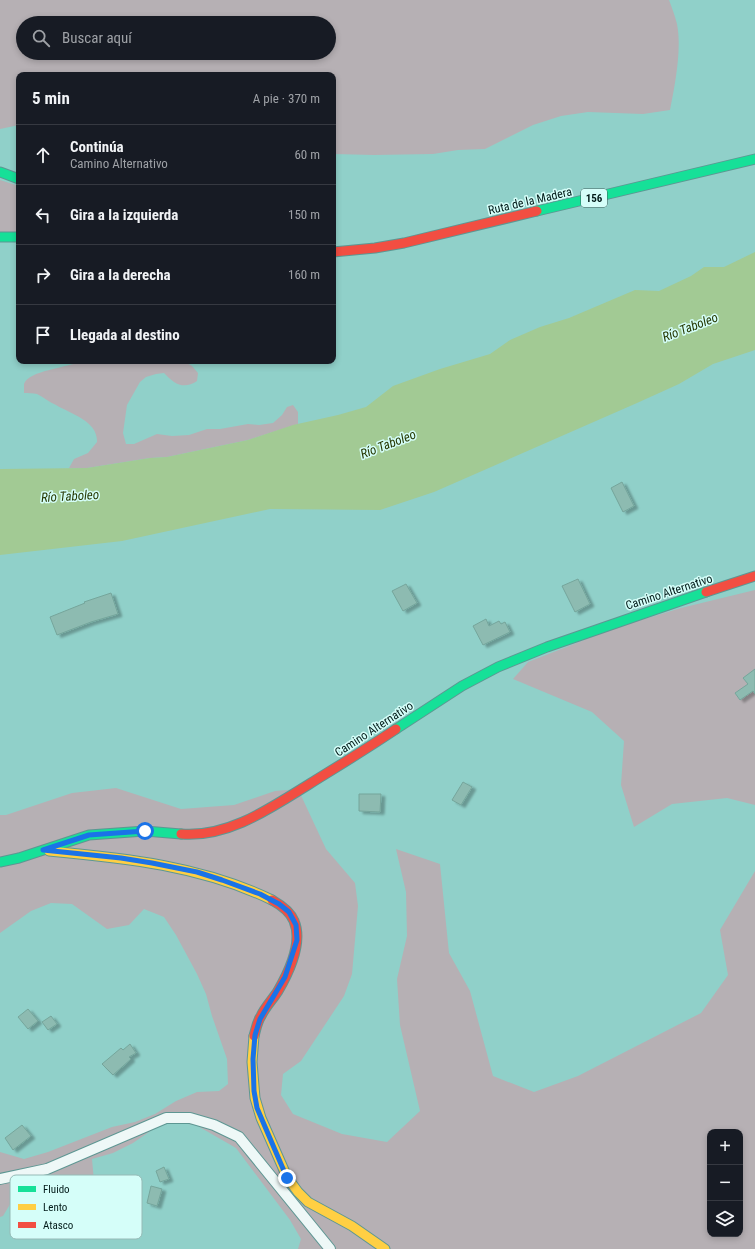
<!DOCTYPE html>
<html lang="es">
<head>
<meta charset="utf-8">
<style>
	body { margin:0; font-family:"Roboto Condensed",sans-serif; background:#20242c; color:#f1f3f6 }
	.controls { position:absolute; right:12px; bottom:12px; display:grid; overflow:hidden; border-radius:8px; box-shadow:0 2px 6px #0003 }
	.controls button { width:36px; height:36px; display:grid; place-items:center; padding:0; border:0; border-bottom:1px solid #363941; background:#171b24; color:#f1f3f6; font:20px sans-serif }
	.stop { position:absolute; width:12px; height:12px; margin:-9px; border:3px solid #1a73e8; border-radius:50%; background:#fff }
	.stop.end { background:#1a73e8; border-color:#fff; box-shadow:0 1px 4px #0008 }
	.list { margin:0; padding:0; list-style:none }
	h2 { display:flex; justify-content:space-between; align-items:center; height:52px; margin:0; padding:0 16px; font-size:17px }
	h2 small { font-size:13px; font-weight:400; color:#9ea1a6 }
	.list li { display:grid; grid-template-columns:26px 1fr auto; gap:12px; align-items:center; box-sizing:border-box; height:60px; padding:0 16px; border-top:1px solid #363941 }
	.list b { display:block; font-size:15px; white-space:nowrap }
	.list p { margin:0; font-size:13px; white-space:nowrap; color:#9ea1a6 }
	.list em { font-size:13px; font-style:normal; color:#9ea1a6 }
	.icon { flex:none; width:22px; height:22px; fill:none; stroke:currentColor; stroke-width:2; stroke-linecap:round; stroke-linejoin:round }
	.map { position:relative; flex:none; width:755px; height:1249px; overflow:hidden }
	.search { position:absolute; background:#171b24; box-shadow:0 2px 6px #0003; left:16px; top:16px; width:320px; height:44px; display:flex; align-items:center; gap:10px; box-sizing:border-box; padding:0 14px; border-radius:22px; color:#9ea1a6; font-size:15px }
	.panel { position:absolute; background:#171b24; box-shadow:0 2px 6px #0003; left:16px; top:72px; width:320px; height:292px; border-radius:8px }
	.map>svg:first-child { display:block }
	.green { fill:#b6b0b4; fill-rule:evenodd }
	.water { fill:#a2ca94 }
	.building { fill:#8dbbb1; stroke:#75a59b; filter:url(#shadow) }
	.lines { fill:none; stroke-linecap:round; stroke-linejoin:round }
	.street-casing { stroke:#5d9793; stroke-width:12 }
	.fast-casing { stroke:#5d9793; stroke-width:11 }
	.slow-casing { stroke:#5d9793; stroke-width:11 }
	.jam-casing { stroke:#5d9793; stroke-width:11 }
	.street { stroke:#eef8f7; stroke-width:10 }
	.fast { stroke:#16e098; stroke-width:9 }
	.slow { stroke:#ffcf43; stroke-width:9 }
	.jam { stroke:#f24e42; stroke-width:9 }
	.route { stroke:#1a73e8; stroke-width:5 }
	.labels { text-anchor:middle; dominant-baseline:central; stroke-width:3; stroke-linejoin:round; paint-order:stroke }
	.shield { fill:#d5fef9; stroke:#415f5c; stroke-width:1 }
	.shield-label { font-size:11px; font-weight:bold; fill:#021b19 }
	.street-label { font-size:12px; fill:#021b19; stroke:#d5fef9 }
	.water-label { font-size:13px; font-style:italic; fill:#253700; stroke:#d5fef9 }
	.key { fill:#d5fef9; stroke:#96bab6; stroke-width:1 }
	.key-label { font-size:11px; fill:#021b19 }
</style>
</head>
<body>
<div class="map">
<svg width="755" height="1249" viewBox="0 0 755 1249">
	<defs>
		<filter id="shadow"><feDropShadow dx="4" dy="2.5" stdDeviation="1" flood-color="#0004"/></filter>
	</defs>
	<rect width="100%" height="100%" fill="#90d0c9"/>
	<!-- green -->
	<path class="green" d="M0 0H669C672 8 675 16 677 24 682 49 675 85 670 110L643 114 588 112 561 116 533 125 485 149 458 150 433 154 374 155 333 154V75H19V125L0 129ZM23 23H329V53H23Z
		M0 180 19 186V233L0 232Z
		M81 361H183L192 366 198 373 197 381C184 390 174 384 164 373L156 374 146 377 140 382 127 405 123 433 126 444H134L157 434 172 436 189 435 207 429H220L248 424 259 425 273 423 282 415 287 407 293 405 298 412V424L248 440 167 457 150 458 87 468H69L74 459 88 453 97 442C98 421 71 414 56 405 49 402 43 397 37 394 33 393 28 393 24 393 24 391 24 386 24 384 29 370 68 368 81 361Z
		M755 590V805L727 798 672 804 634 827 621 785 624 741 592 712 513 679 528 662 615 628 681 608Z
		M116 788 181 809 234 805 275 791 298 789 326 849 355 883 358 906 352 974 344 996 301 1061 283 1074 281 1095 293 1114 342 1134 387 1142 420 1111 400 1025 397 979 407 936 406 892 396 849 440 864 449 953 470 991 493 1076 534 1092 578 1076 701 1013 728 975 720 930 755 871V1249H298L301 1239 290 1220 236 1148 196 1125 171 1122 152 1130 133 1143 113 1153 92 1159 94 1181 81 1200 57 1197 36 1191 15 1196 3 1216 0 1217V1152L24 1159 48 1152 112 1127 135 1122 155 1114 176 1101 197 1092 219 1091 228 1084 227 1059 212 1016 206 994 197 974 176 935 164 917 144 909 129 925 107 929 72 904 51 903 31 911 0 933V815H6L72 793ZM710 1132H740V1234H710Z"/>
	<!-- water -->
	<path class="water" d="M755 252V350L713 364 679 384 637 403 434 492 380 510 270 509 122 541 0 555V469L87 468 150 458 167 457 248 440 293 425 338 415 366 407 393 386 440 369 490 354 510 340 540 327 569 318 635 290 659 291 691 276 704 267H724Z"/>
	<!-- building -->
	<path class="building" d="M622 482 634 506 623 512 611 488Z
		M578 579 590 604 575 612 562 586Z
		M406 584 417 603 403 611 392 591Z
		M111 593 118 614 91 622 57 635 50 617 85 603 84 602Z
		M486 619 489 626 499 621 501 624 505 622 510 632 483 645 473 626Z
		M755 669V694L753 691 740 700 735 693 748 684 743 678Z
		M463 782 472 787 461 805 452 800Z
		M359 794H381L380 812 359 811Z
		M28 1009 38 1021 28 1029 18 1017Z
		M51 1016 57 1024 48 1030 42 1022Z
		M130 1044 136 1053 129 1057 131 1059 113 1075 102 1064 121 1048 123 1050Z
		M22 1125 31 1136 13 1150 5 1138Z
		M164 1167 169 1179 160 1182 156 1171Z
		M151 1186 162 1189 157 1206 147 1203Z"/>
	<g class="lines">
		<!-- street casing -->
		<g class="street-casing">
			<path id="street" d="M0 1179 47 1169 166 1118H190L214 1125 239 1137 330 1249"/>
		</g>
		<!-- fast casing -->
		<g class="fast-casing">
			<path id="fast" d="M0 172 19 179
				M537 211 755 159
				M0 237H19
				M396 729 462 686 498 667 547 647 706 592
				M0 862 19 858 89 835 145 831 181 834"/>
		</g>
		<!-- slow casing -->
		<g class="slow-casing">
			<path id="slow" d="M49 851C125 858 202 866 272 900
				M254 1036 252 1062 255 1098 261 1118 287 1177 298 1192 308 1202 352 1226 385 1249"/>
		</g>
		<!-- jam casing -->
		<g class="jam-casing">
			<path id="jam" d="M333 252 375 248 404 243 537 211
				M706 592 755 576
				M181 834C229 838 272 807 311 783 340 765 368 748 396 729
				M254 1036C256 1029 257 1022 261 1016 265 1007 273 999 278 991 289 972 303 942 294 921 290 911 281 905 272 900"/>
		</g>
		<!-- street -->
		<use href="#street" class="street"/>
		<!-- fast -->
		<use href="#fast" class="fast"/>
		<!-- slow -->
		<use href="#slow" class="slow"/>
		<!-- jam -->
		<use href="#jam" class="jam"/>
	</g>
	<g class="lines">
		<!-- route -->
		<path class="route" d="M145 831 89 835 43 850 121 858 152 863 197 872 222 880 260 894 279 904 289 912 296 925 297 940 285 977 260 1019 255 1035 253 1059 254 1091 257 1108 287 1178"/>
	</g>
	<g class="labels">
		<!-- shield labels -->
		<rect class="shield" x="581" y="189" width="26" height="18" rx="3"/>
		<g class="shield-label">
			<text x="594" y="198">156</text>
		</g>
		<!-- street labels -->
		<g class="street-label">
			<text transform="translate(530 201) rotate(-13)">Ruta de la Madera</text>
			<text transform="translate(669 592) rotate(-18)">Camino Alternativo</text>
			<text transform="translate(374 729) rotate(-33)">Camino Alternativo</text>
		</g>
		<!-- water labels -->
		<g class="water-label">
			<text transform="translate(690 327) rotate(-21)">Río Taboleo</text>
			<text transform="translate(388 444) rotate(-21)">Río Taboleo</text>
			<text transform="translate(70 496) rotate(-3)">Río Taboleo</text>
		</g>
	</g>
	<!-- legend -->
	<rect x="10" y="1175" width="132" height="64" rx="6" class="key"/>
	<rect x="18" y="1186" width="18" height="6" fill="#16e098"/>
	<rect x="18" y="1204" width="18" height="6" fill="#ffcf43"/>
	<rect x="18" y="1222" width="18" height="6" fill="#f24e42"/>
	<g class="key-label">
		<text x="43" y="1193">Fluido</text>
		<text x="43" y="1211">Lento</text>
		<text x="43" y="1229">Atasco</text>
	</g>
</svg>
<div class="controls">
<button>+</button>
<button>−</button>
<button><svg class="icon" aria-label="layers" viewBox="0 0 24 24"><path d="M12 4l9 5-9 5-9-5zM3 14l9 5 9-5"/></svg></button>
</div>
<div class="stop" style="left:145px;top:831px"></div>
<div class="stop end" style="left:287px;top:1178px"></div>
<div class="search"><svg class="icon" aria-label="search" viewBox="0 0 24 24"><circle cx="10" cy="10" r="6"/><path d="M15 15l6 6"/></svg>Buscar aquí</div>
<section class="panel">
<h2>5 min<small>A pie · 370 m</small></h2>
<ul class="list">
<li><svg class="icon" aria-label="ahead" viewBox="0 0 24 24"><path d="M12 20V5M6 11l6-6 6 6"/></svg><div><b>Continúa</b><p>Camino Alternativo</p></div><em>60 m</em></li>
<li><svg class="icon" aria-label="left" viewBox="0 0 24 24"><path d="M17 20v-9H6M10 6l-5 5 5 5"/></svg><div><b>Gira a la izquierda</b></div><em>150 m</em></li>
<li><svg class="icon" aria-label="right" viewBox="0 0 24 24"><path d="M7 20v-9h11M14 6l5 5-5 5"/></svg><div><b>Gira a la derecha</b></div><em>160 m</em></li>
<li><svg class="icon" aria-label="arrive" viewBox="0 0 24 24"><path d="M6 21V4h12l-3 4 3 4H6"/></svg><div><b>Llegada al destino</b></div></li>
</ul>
</section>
</div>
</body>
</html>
